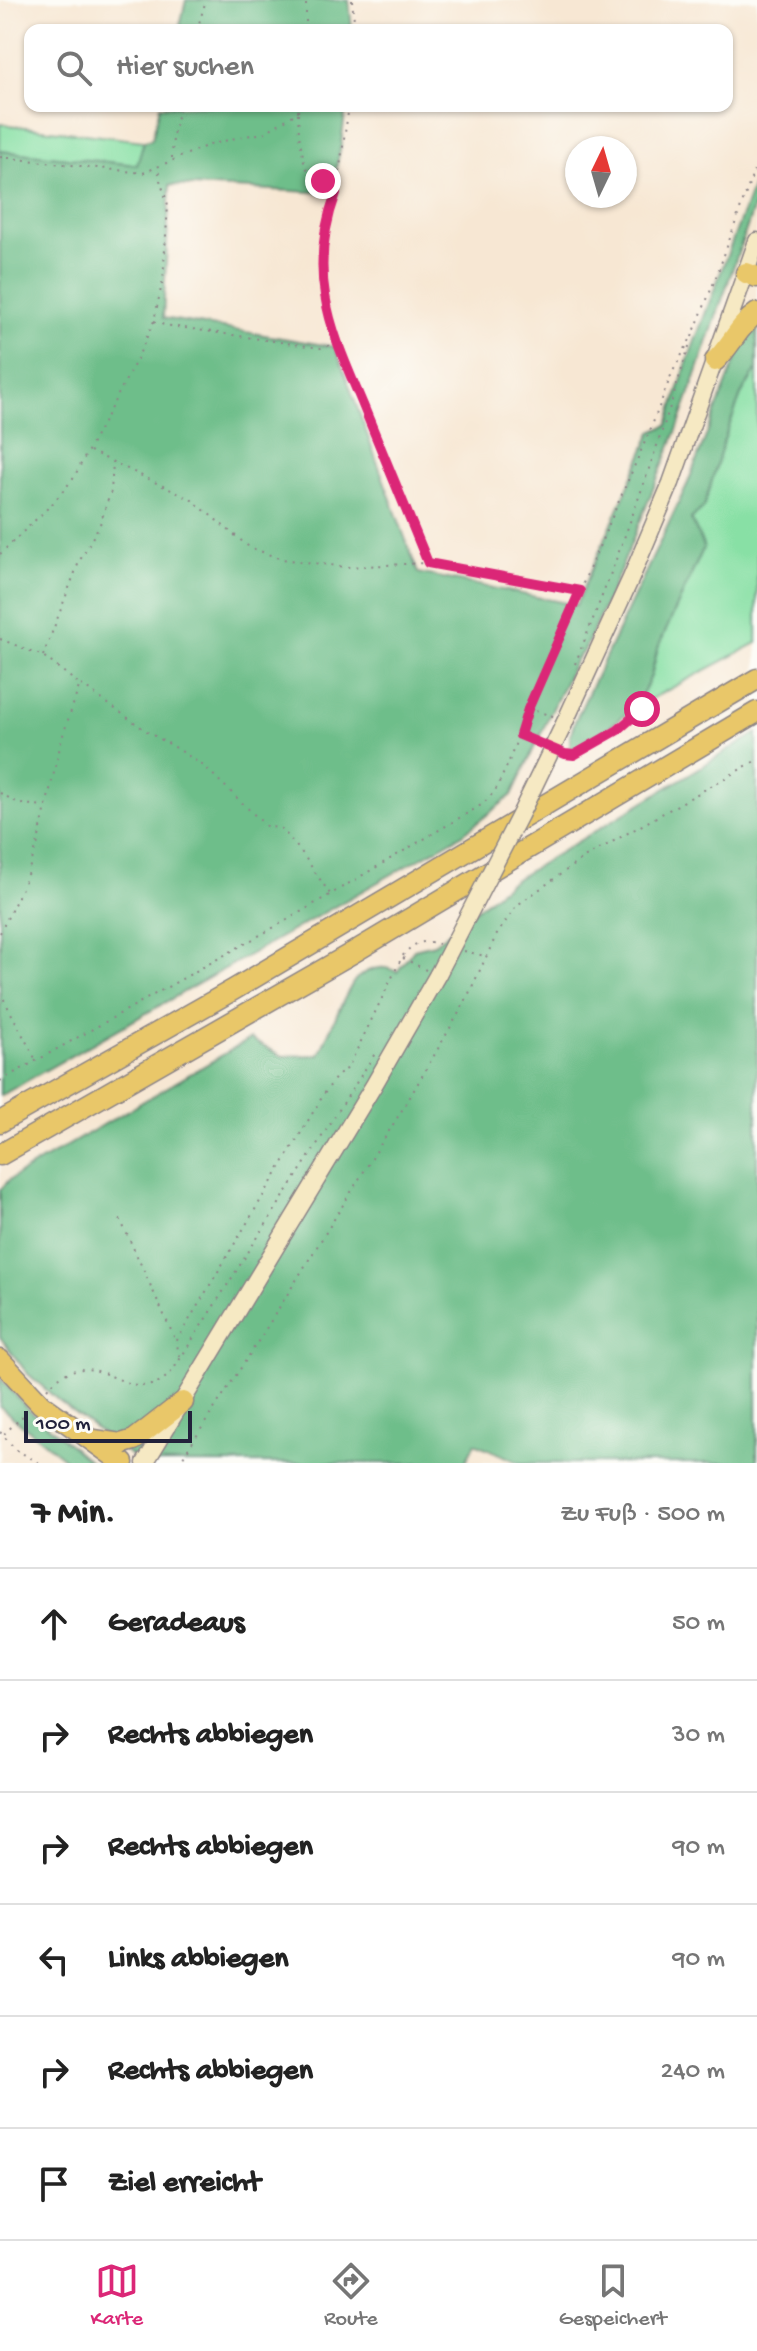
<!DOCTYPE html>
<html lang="de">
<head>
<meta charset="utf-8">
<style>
	body { margin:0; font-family:"Gochi Hand",sans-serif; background:#f6f6f6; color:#222 }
	.compass { position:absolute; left:565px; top:136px; width:72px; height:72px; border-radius:50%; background:#fff; box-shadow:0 2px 6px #0004; rotate:5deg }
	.scale { position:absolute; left:24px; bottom:20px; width:168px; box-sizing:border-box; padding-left:8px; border:4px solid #22223b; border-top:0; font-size:22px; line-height:28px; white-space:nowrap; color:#22223b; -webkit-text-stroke:6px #fdfcf7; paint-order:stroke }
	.stop { position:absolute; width:24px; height:24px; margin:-18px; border:6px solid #db2777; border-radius:50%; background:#fff }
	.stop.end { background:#db2777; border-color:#fff; box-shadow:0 2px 8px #0008 }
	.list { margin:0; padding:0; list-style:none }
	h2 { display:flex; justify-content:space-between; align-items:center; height:104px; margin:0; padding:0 32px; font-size:34px }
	h2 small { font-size:26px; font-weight:400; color:#767676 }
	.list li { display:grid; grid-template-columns:52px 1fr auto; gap:24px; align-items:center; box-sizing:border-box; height:112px; padding:0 32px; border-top:2px solid #e0e0e0 }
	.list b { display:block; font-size:30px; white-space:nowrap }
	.list em { font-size:26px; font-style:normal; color:#767676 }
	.icon { flex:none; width:44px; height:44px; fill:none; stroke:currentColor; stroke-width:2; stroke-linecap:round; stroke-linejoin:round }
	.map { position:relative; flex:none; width:757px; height:1463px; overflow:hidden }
	.search { position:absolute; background:#fff; box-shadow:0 2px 6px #0004; left:24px; right:24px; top:24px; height:88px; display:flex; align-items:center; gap:20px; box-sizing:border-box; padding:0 28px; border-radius:16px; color:#767676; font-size:30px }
	.sheet { height:776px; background:#fff }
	nav { display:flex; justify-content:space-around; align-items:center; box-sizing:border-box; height:112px; border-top:2px solid #e0e0e0; background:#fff; font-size:22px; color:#767676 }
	nav a { display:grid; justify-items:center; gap:4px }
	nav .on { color:#db2777 }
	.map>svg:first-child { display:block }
	.green { fill:#88e0a5; stroke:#558170; stroke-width:2 }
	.forest { fill:#6ebe8a; stroke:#487062; stroke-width:2 }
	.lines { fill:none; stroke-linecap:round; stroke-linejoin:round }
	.secondary-casing { stroke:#8c8487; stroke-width:19 }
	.highway-casing { stroke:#8c8487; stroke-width:23 }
	.path { stroke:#8c8487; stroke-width:2; stroke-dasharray:2 6; stroke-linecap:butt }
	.secondary { stroke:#f6e9c3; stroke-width:16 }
	.highway { stroke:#e9c769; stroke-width:20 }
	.secondary-bridge-casing { stroke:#8c8487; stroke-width:19; stroke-linecap:butt }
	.secondary-bridge { stroke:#f6e9c3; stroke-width:16 }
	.route { stroke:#db2777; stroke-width:10 }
</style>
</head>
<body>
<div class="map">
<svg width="757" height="1463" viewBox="0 0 757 1463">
	<rect width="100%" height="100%" fill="#fdfcf7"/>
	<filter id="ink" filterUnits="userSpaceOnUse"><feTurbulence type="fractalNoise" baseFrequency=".0125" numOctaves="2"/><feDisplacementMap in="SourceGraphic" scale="16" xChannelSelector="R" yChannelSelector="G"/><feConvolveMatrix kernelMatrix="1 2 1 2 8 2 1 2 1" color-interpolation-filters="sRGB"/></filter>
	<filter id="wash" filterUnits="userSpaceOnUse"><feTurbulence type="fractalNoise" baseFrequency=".006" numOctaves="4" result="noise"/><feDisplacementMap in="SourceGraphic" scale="32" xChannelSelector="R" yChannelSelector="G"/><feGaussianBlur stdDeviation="1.8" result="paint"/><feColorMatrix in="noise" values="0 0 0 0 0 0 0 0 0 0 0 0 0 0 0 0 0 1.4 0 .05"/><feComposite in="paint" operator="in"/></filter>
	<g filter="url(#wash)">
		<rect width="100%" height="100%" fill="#f7e7d3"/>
		<!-- green -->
		<path class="green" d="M0 124 144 141 137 165 0 151Z
			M757 369V643L636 707 651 676 691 519 741 395Z"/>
		<!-- forest -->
		<path class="forest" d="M186 0H349L352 30H179Z
			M160 106H346L341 145 331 193 170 185 163 318 335 347 418 573 576 605 652 432 668 425 686 365 757 175V198L679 425 620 571 584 651 576 659 512 795 463 834 0 1096V151L137 165 144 141 152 139Z
			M757 322V369L741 395 724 440 704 507 691 519 704 547 657 650 651 676 636 707 575 751 570 748V736L575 721 687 485 740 349 753 325Z
			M757 733V1463H520L475 1443 465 1463H141L60 1402 27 1373 0 1337V1190L9 1180 250 1039 282 1056 319 1055C326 1040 347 988 356 979 369 968 383 964 397 972L414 949 434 944 506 885Z
			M0 1378 26 1407 91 1463H70L0 1407Z"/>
	</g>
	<g filter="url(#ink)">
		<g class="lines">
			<!-- secondary casing -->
			<g class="secondary-casing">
				<path id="secondary" d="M564 724 631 578 671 483 757 241
					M145 1463 374 1085 438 974"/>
			</g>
			<!-- highway casing -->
			<g class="highway-casing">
				<path id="highway" d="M746 273 757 277
					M715 361C731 346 739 325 757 313
					M0 1122 233 990 757 679
					M0 1155 354 952 757 712
					M0 1360 41 1404 123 1463
					M94 1440 121 1444 134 1440 183 1402"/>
			</g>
			<!-- path -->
			<path class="path" d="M352 0 355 30
				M197 30 206 0
				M306 30V0
				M349 106 336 193 328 213 324 236 322 268 325 297 338 344 428 563 579 591
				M298 113 299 135 305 167 335 192
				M0 157 143 173 206 146 239 137 264 133 298 112 299 106
				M172 158 173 136 179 106
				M154 321 164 325 321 348 336 344
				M692 337 718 272 757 162
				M90 451 192 500 249 547 281 559 345 567 425 563
				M0 554 52 504 73 479 137 359 154 321 163 279 168 205 160 180 158 168
				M0 639 43 656 79 684
				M43 656 79 562 100 524 111 491 113 463
				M575 664C618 558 657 452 690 343
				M528 709 553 716
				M521 735 540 745
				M565 754C590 756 623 725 642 709
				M0 793 20 804 47 806
				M0 933 23 886 37 846 62 738 80 684 148 732 178 749 205 767 266 826 282 829 302 853 330 894
				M464 951 485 956
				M403 958 426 970
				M0 992 37 1062
				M0 1081 287 920 483 804 495 791 508 764 528 709 651 428 672 373 692 336
				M120 1219 176 1341
				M180 1356 176 1342 324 1094 336 1077 348 1068 402 957C412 943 422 939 439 944
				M47 1389C91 1339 122 1401 159 1382 164 1380 169 1374 173 1370L376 1052
				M0 1432 16 1450 40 1463
				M4 1434 26 1413
				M179 1463 259 1340 407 1102 464 1004 496 936 516 906 582 859 757 760"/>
			<!-- secondary -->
			<use href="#secondary" class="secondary"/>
			<!-- highway -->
			<use href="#highway" class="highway"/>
			<!-- secondary-bridge casing -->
			<g class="secondary-bridge-casing">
				<path id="secondary-bridge" d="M438 974 520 815 564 724"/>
			</g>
			<!-- secondary-bridge -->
			<use href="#secondary-bridge" class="secondary-bridge"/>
		</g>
	</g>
	<g class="lines" filter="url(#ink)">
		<!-- route -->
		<path class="route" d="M323 181 336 193C324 226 319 260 325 295 331 333 348 369 363 405 384 457 406 510 428 563L580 591 528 709 520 735 565 754 574 755 618 730 642 709"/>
	</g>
</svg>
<svg class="compass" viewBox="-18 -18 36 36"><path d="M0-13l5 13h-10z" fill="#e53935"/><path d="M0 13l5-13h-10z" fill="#767676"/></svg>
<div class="scale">100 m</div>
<div class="stop" style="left:642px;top:709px"></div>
<div class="stop end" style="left:323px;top:181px"></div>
<div class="search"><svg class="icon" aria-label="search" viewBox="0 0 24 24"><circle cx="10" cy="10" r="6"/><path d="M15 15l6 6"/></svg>Hier suchen</div>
</div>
<section class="sheet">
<h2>7 Min.<small>Zu Fuß · 500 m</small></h2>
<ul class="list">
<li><svg class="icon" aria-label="ahead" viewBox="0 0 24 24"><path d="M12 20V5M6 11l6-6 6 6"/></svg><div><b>Geradeaus</b></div><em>50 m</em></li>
<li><svg class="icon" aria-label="right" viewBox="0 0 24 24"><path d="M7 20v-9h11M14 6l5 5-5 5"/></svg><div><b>Rechts abbiegen</b></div><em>30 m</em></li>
<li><svg class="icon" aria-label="right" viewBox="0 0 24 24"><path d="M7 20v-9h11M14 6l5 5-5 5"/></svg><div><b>Rechts abbiegen</b></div><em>90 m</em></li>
<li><svg class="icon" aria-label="left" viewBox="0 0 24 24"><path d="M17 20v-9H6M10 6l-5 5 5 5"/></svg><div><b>Links abbiegen</b></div><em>90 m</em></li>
<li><svg class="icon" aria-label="right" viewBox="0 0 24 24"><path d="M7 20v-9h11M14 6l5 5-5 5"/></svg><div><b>Rechts abbiegen</b></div><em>240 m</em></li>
<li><svg class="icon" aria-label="arrive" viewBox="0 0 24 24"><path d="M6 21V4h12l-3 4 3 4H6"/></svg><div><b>Ziel erreicht</b></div></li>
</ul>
</section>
<nav>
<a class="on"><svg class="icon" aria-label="map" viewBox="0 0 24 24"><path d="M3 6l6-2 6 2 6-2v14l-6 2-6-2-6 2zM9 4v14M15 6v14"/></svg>Karte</a>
<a><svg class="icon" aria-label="directions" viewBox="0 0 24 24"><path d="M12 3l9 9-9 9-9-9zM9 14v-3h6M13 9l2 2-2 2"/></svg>Route</a>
<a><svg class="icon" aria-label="saved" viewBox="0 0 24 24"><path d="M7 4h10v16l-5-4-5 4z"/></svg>Gespeichert</a>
</nav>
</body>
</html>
